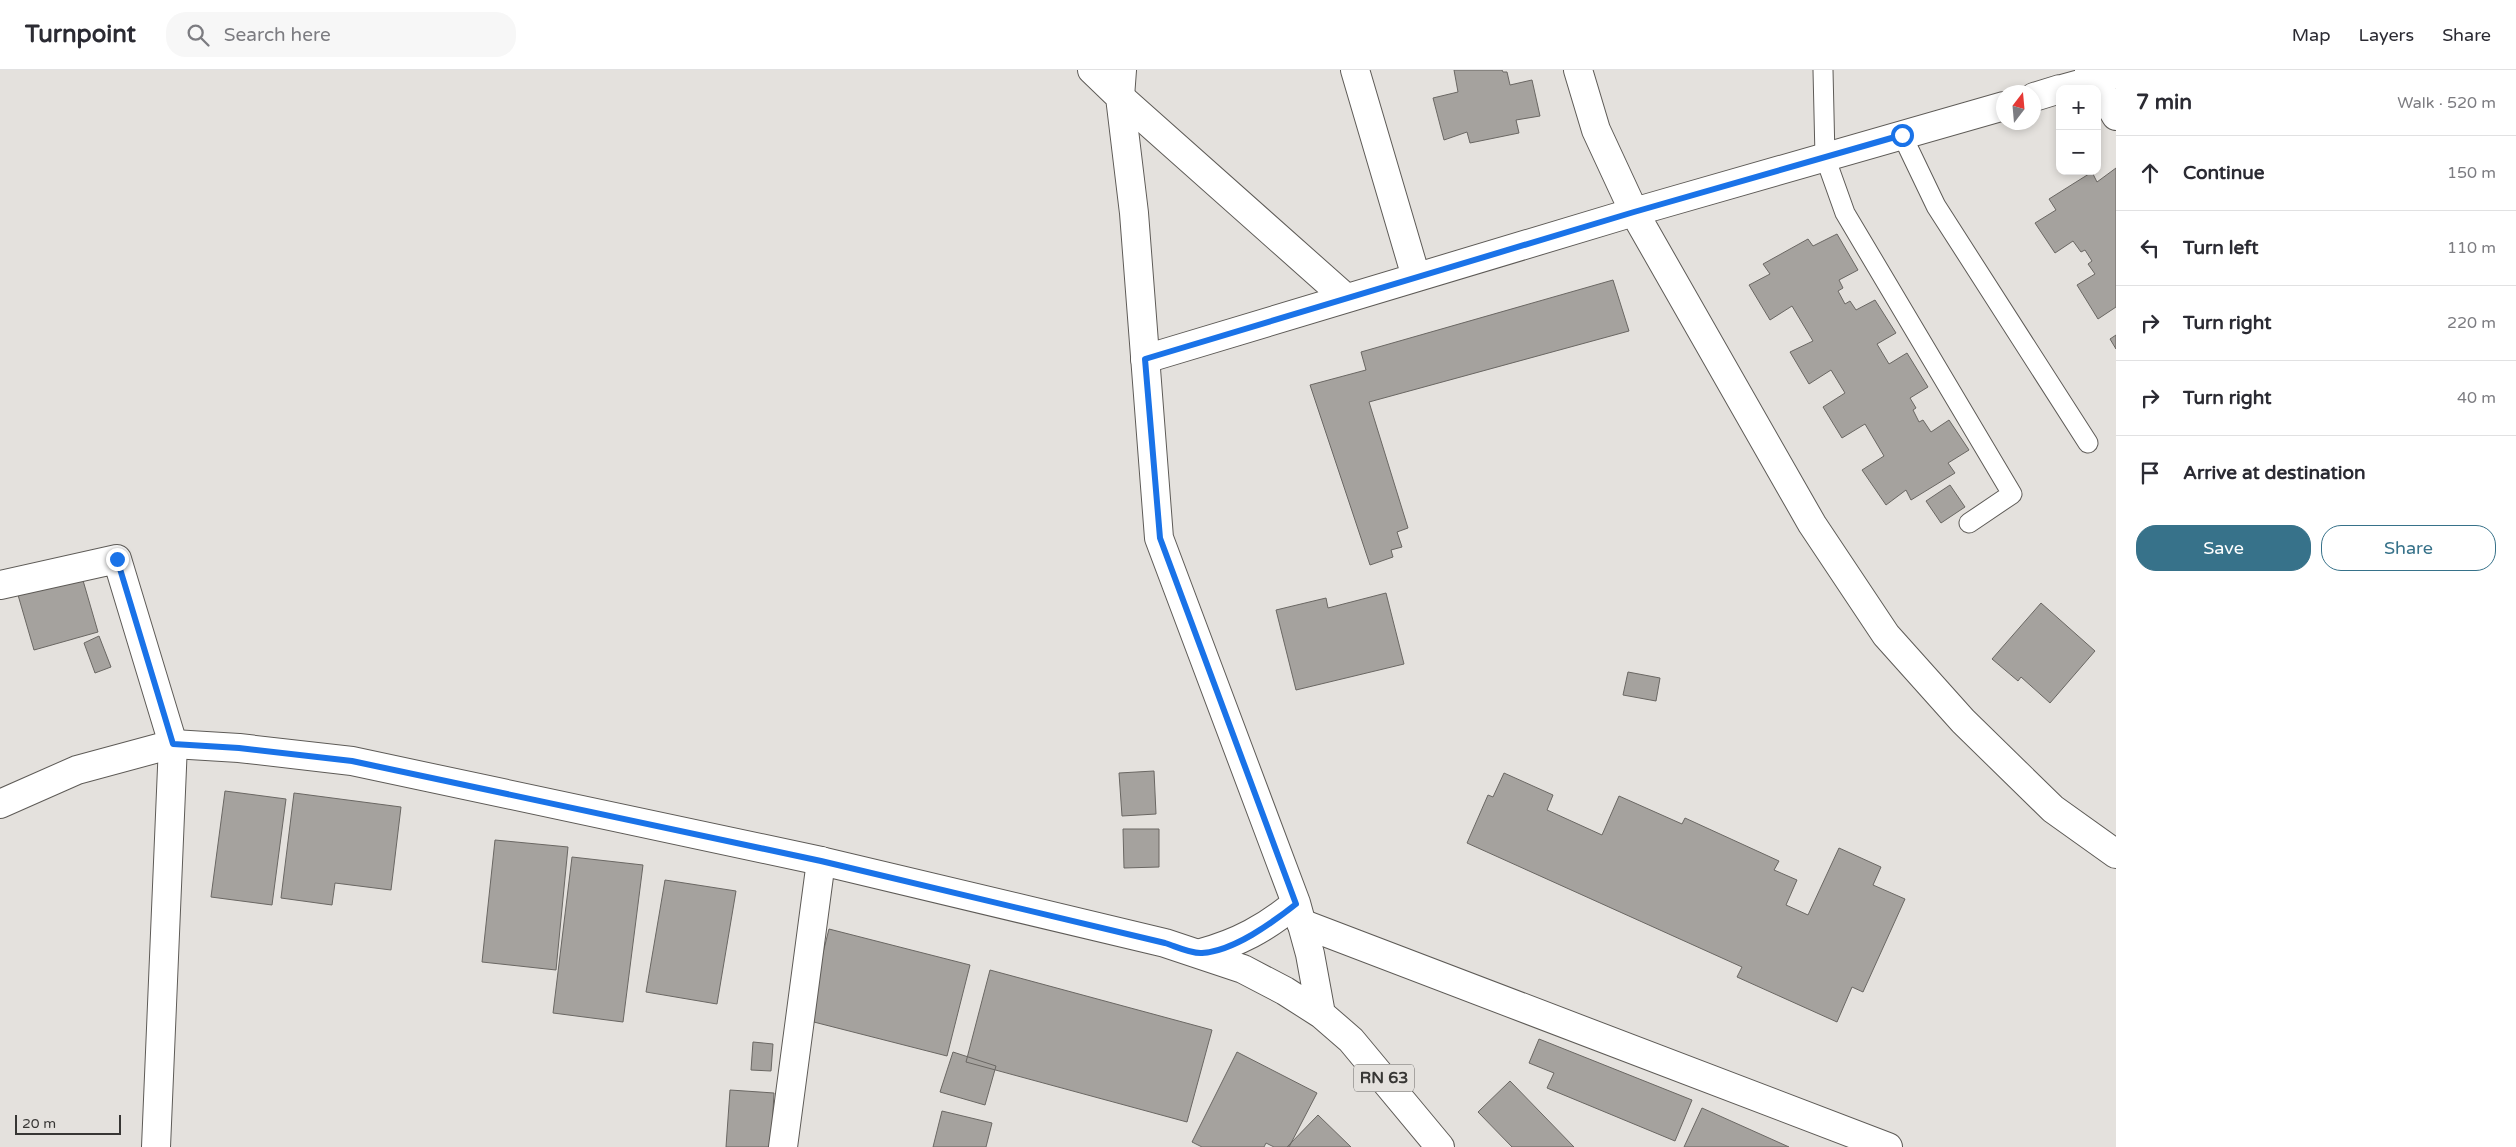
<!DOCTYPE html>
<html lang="en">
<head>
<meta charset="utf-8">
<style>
	body { margin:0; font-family:"Varela Round",sans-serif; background:#f7f7f7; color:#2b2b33 }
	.controls { position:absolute; right:15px; top:15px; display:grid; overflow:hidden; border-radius:10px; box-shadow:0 2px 8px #0003 }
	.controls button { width:45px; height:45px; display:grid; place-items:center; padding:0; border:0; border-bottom:1px solid #e1e1e2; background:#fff; color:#2b2b33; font:25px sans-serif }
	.compass { position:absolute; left:1996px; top:15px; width:45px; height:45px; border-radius:50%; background:#fff; box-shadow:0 2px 8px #0003; rotate:16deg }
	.scale { position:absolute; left:15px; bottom:12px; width:106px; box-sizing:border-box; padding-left:5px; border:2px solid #373634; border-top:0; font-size:14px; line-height:18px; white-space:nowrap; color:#373634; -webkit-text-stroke:4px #e4e1dd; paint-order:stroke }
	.stop { position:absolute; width:15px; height:15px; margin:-11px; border:4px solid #1a73e8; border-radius:50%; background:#fff }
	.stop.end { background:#1a73e8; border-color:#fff; box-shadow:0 1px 5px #0008 }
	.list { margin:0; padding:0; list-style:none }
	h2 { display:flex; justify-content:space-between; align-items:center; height:65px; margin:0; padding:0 20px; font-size:21px }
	h2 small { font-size:16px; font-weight:400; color:#7c7c81 }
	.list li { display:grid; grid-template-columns:32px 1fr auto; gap:15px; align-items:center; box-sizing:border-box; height:75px; padding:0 20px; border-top:1px solid #e1e1e2 }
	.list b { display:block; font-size:19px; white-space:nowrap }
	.list em { font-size:16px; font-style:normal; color:#7c7c81 }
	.actions { display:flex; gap:10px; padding:15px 20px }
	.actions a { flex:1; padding:11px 0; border:1px solid #37728a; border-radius:20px; text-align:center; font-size:18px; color:#37728a }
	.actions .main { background:#37728a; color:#fff }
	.icon { flex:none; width:28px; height:28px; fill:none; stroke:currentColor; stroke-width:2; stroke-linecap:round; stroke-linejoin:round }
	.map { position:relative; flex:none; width:2116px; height:1077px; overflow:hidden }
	header { display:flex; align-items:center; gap:30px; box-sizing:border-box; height:70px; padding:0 25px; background:#fff; border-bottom:1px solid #e1e1e2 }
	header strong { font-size:24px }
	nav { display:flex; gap:28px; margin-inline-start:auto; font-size:18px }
	.search { width:350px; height:45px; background:#f7f7f7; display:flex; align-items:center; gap:12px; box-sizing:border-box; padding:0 18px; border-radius:20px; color:#7c7c81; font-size:19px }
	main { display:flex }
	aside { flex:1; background:#fff }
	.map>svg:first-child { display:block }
	.building { fill:#a5a29e; stroke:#6a6763 }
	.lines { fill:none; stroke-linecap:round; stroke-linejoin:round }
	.lane-casing { stroke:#5e5b57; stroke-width:21 }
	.street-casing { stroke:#5e5b57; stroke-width:30 }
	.secondary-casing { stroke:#5e5b57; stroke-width:30 }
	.primary-casing { stroke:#5e5b57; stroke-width:30 }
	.lane { stroke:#fff; stroke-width:19 }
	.street { stroke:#fff; stroke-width:28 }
	.secondary { stroke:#fff; stroke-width:28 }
	.primary { stroke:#fff; stroke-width:28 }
	.route { stroke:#1a73e8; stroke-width:6 }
	.labels { text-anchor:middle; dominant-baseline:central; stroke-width:5; stroke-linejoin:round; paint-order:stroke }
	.shield { fill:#e4e1dd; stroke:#6b6967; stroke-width:1 }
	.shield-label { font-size:16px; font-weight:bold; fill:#373634 }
</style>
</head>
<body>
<header>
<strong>Turnpoint</strong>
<div class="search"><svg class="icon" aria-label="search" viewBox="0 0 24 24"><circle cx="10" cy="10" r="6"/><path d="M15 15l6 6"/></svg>Search here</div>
<nav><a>Map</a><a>Layers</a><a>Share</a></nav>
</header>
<main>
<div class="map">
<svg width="2116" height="1077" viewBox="0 0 2116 1077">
	<rect width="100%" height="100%" fill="#e4e1dd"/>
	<!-- building -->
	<path class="building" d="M1454 0H1502L1503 2H1507L1510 15 1532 10 1540 46 1516 50 1519 63 1470 73 1467 62 1444 70 1433 28 1458 22Z
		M2116 98V237L2098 249 2077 215 2095 204 2088 194 2092 191 2085 180 2081 182 2073 171 2055 183 2035 153 2056 140 2049 129 2092 102 2097 112Z
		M1837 164 1858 200 1839 210 1843 218 1838 221 1845 234 1850 231 1856 240 1875 230 1896 263 1877 274 1889 294 1907 283 1928 317 1910 328 1916 338 1913 340 1919 352 1923 350 1931 362 1949 350 1969 380 1948 393 1955 403 1911 430 1906 420 1886 435 1862 400 1884 386 1865 354 1842 368 1823 337 1845 323 1831 300 1809 314 1790 282 1813 271 1792 236 1770 250 1749 215 1770 204 1763 194 1808 169 1813 176Z
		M1613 210 1629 261 1369 332 1408 458 1397 462 1402 477 1391 480 1393 487 1370 495 1310 315 1366 300 1361 282Z
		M2116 265V279L2110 269Z
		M1950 415 1965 437 1941 453 1926 431Z
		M82 507 98 562 34 580 18 525Z
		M1386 523 1404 594 1296 620 1276 540 1326 528 1328 538Z
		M2041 533 2095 581 2050 633 2021 607 2018 611 1992 589Z
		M99 566 111 597 95 603 84 573Z
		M1628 602 1660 608 1656 631 1623 625Z
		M1154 701 1156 744 1122 746 1119 703Z
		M1504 703 1553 725 1547 740 1602 765 1619 726 1682 754 1685 748 1779 791 1774 800 1797 810 1786 835 1808 845 1839 778 1881 797 1873 815 1905 829 1863 922 1852 917 1837 952 1737 907 1742 897 1467 773 1488 725 1493 727Z
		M225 721 286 729 272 835 211 827Z
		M294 723 401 737 391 820 335 813 332 835 281 828Z
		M1123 759H1159V797L1124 798Z
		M495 770 568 777 556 900 482 892Z
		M572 787 643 795 623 952 553 943Z
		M665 810 736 821 717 934 646 922Z
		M829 859 970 895 947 986 806 950Z
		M990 900 1212 960 1187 1052 966 992Z
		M1539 969 1692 1030 1675 1071 1547 1018 1554 1003 1529 993Z
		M753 972 773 974 771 1001 751 1000Z
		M953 982 996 996 985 1035 940 1022Z
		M1237 982 1317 1023 1289 1077H1274L1266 1073 1264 1077H1202L1192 1072Z
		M1510 1011 1574 1077H1512L1478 1042Z
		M730 1020 774 1023 771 1077H726Z
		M1702 1038 1789 1077H1684Z
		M942 1041 992 1053 986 1077H933Z
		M1318 1045 1351 1077H1287Z"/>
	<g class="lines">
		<!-- lane casing -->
		<g class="lane-casing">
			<path id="lane" d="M1823 0 1825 87 1845 143 2012 424 1969 453
				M1902 65 1936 136 2088 373"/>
		</g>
		<!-- street casing -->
		<g class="street-casing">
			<path id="street" d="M1355 0 1416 207
				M1578 0 1596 60 1634 142 1812 454 1886 565 1963 651 2053 739 2116 784
				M2089 0 2116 46
				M2062 19 2116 4
				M1120 27 1346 228
				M2034 27 2060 19
				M1145 289 1634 142 2004 36
				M0 515 117 489 173 674 156 1077
				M1301 853 1888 1077
				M783 1077 821 791"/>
		</g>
		<!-- secondary casing -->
		<g class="secondary-casing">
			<path id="secondary" d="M1120 27 1122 0"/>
		</g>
		<!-- primary casing -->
		<g class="primary-casing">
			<path id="primary" d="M1092 0 1120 27 1134 143 1159 468 1296 833 1310 884 1321 944
				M0 734 77 700 173 674 239 678 352 691 821 791 1165 873 1243 899 1285 921 1321 944 1351 970 1440 1077
				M1201 883C1238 873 1266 858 1296 833"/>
		</g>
		<!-- lane -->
		<use href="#lane" class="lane"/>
		<!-- street -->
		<use href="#street" class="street"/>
		<!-- secondary -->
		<use href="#secondary" class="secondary"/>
		<!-- primary -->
		<use href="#primary" class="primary"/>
	</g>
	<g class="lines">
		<!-- route -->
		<path class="route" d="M117 489 173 674 239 678 352 691 821 791 1165 873C1175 876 1191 884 1202 883 1234 881 1272 853 1296 834L1160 468 1145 289 1634 142 1902 65"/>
	</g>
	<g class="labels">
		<!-- shield labels -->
		<rect class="shield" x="1354" y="994.5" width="60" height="27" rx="4"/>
		<g class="shield-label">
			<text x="1384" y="1008">RN 63</text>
		</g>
	</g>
</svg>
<div class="controls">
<button>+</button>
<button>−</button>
</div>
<svg class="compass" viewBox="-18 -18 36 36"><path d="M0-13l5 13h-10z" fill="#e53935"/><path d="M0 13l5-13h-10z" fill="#7c7c81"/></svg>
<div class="scale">20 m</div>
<div class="stop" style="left:1902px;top:65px"></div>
<div class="stop end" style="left:117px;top:489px"></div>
</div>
<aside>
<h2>7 min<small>Walk · 520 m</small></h2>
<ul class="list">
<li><svg class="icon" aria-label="ahead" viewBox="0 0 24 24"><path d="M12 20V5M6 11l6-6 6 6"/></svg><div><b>Continue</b></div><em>150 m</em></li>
<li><svg class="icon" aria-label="left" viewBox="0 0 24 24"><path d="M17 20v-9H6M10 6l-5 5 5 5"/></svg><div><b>Turn left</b></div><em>110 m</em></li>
<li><svg class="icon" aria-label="right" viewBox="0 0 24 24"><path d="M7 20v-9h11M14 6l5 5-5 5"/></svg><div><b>Turn right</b></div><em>220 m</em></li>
<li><svg class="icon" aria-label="right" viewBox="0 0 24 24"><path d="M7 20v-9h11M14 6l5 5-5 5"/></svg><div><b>Turn right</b></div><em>40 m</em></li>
<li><svg class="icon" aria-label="arrive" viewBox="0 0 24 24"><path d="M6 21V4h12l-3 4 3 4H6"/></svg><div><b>Arrive at destination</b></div></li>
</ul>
<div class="actions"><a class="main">Save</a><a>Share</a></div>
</aside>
</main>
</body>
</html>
